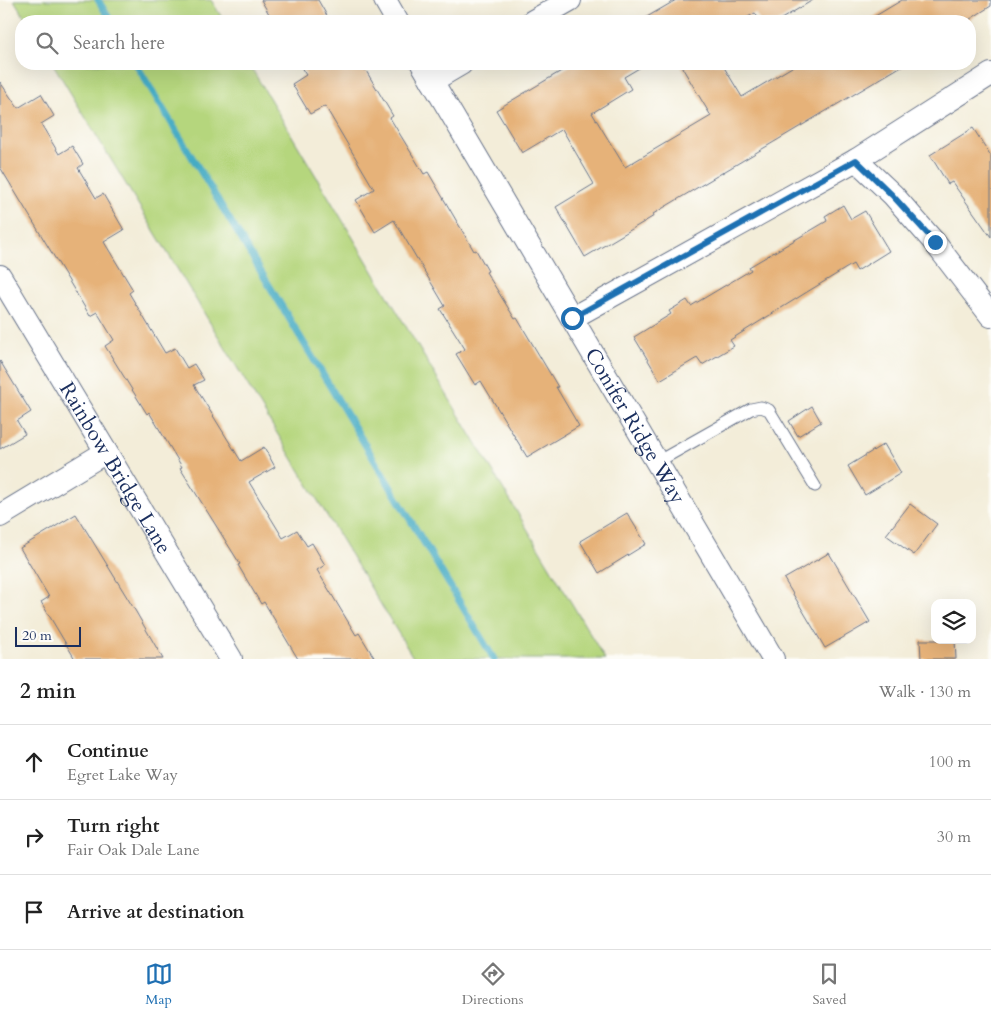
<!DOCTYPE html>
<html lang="en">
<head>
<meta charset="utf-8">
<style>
	body { margin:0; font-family:Cardo,serif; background:#f6f6f6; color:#222 }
	.controls { position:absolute; right:15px; bottom:15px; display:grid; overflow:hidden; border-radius:10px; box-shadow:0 5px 20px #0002 }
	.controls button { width:45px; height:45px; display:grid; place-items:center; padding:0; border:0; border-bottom:1px solid #e0e0e0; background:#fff; color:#222; font:25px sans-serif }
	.scale { position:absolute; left:15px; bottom:12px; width:66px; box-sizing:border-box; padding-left:5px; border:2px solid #1b2f5e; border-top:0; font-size:14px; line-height:18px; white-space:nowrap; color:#1b2f5e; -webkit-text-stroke:4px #fdfcf7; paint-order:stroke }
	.stop { position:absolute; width:15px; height:15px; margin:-11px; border:4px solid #1f6fb2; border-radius:50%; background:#fff }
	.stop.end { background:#1f6fb2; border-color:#fff; box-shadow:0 1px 5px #0008 }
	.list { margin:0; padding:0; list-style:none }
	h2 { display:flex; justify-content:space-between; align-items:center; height:65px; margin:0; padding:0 20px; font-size:21px }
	h2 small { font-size:16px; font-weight:400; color:#767676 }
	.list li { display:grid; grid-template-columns:32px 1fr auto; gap:15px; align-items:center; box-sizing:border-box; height:75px; padding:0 20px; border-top:1px solid #e0e0e0 }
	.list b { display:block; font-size:19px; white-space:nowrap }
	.list p { margin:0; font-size:16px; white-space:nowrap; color:#767676 }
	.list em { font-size:16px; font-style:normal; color:#767676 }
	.icon { flex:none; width:28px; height:28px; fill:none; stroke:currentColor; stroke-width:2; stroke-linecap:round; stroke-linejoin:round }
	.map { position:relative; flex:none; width:991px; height:659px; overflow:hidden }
	.search { position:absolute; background:#fff; box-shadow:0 5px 20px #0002; left:15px; right:15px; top:15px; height:55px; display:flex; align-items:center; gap:12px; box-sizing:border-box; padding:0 18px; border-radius:20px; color:#767676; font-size:19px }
	.sheet { height:290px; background:#fff }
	nav { display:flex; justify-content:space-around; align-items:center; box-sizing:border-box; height:70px; border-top:1px solid #e0e0e0; background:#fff; font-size:14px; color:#767676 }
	nav a { display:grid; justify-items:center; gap:2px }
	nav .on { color:#1f6fb2 }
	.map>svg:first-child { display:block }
	.green { fill:#b5d67d; stroke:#68826e }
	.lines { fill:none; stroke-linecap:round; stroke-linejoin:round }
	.stream { stroke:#44abc4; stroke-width:7 }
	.building { fill:#e6b279 }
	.service-casing { stroke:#677289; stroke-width:13 }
	.minor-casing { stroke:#677289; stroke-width:24 }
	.service { stroke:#fff; stroke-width:11 }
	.minor { stroke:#fff; stroke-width:22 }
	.route { stroke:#1f6fb2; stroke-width:6 }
	.labels { text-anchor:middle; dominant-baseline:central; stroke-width:4.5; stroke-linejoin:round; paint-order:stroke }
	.street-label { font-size:21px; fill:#1b2f5e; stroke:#fdfcf7 }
</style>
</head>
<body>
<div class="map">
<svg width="991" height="659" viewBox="0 0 991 659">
	<rect width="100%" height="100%" fill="#fdfcf7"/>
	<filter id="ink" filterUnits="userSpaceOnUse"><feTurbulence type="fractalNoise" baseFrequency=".02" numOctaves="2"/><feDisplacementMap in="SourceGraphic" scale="10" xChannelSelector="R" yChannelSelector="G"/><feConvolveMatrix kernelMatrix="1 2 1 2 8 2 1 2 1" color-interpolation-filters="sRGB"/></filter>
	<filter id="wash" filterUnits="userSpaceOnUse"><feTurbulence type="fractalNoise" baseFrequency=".0096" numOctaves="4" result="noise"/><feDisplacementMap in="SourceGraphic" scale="20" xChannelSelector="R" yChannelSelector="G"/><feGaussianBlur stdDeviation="1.12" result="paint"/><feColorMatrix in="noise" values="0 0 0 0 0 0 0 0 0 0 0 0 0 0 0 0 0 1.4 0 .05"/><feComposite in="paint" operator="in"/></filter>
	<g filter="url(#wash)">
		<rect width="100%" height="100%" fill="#f3edd9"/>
		<!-- green -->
		<path class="green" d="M14 0H211L224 21H27Z
			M53 64H249L605 659H414Z"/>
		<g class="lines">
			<!-- stream -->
			<path class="stream" d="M98 0 111 21
				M136 64 494 659"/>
		</g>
		<g id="blocks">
			<!-- building -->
			<path class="building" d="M261 0H318L330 21H273Z
				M676 0H813L778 21H760L755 13 741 21H640Z
				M902 0H991V6L967 21H867Z
				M299 64H362L393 116 390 118 424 174 428 172 474 251 476 250 488 271 486 272 515 319 517 318 558 387H556L579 426 527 457 481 381 475 385 456 354 465 349 440 309 445 306 394 220 375 232 356 200 374 189 325 106 310 114 292 84 306 75Z
				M573 64H646L624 77 631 89 592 113 625 167 711 116 680 64H722L742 97 797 64H905L653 214 654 216 585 257 556 207 594 184 562 129 522 153 496 110Z
				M0 82 18 108 41 94 54 116 41 124 59 154 72 146 83 164 78 168 96 198 103 194 124 230 104 242 133 290 129 293 165 353 175 348 187 368 194 364 204 380 194 385 241 461 264 447 275 467 249 482 283 538 297 530 307 546 312 543 325 565 317 570 356 635 359 633 375 659H298L264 602 261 604 238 565 240 564 180 468 182 467 149 412 147 414 105 346 114 340 97 312 90 316 0 167Z
				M973 128 991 156V237L952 182 948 184 930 155Z
				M843 205 851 219 865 211 889 251 857 271 853 264 807 292 730 340 734 346 702 365 697 358 660 380 634 337 671 314 669 311 687 300 691 306 751 270 749 267 827 221 825 216Z
				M0 361 31 412 17 421 25 434 0 449Z
				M812 406 821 422 798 436 789 421Z
				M884 444 901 473 865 495 848 466Z
				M910 504 937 524 914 555 886 535Z
				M627 513 646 544 599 573 580 541Z
				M76 514 136 612 163 659H75L41 602 49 597 20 548Z
				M829 553 870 622 825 648 784 579Z
				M920 640H955L956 659H921Z"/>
		</g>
	</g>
	<g filter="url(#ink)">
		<use href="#blocks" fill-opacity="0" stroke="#677289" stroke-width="1"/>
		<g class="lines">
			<!-- service casing -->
			<g class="service-casing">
				<path id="service" d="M657 462 751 409 761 407 769 410 815 486"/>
			</g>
			<!-- minor casing -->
			<g class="minor-casing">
				<g id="minor">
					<path d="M385 0 397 21"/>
					<path d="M533 21 570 0"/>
					<path id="s1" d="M422 64 773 659"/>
					<path d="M432 81 461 64"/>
					<path d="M856 160 893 195 935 243 991 316"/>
					<path id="s2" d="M0 276 231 659"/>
					<path d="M572 318 856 160 991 74"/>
					<path d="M0 516 106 452"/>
				</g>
			</g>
			<!-- service -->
			<use href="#service" class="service"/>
			<!-- minor -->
			<use href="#minor" class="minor"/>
		</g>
	</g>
	<g class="lines" filter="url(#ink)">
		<!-- route -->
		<path class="route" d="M572 318 856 160 892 195 935 242"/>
	</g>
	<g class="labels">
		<!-- street labels -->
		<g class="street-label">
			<text stroke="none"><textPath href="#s1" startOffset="420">Conifer Ridge Way</textPath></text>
			<text stroke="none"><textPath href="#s2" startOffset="224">Rainbow Bridge Lane</textPath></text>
		</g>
	</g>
</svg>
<div class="controls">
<button><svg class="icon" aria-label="layers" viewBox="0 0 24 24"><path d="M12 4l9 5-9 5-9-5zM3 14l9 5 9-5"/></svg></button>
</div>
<div class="scale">20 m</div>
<div class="stop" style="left:572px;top:318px"></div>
<div class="stop end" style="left:935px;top:242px"></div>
<div class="search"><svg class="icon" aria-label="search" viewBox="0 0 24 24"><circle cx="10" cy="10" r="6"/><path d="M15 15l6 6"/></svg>Search here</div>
</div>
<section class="sheet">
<h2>2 min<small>Walk · 130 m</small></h2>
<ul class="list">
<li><svg class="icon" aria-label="ahead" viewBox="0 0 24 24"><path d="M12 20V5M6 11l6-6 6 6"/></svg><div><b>Continue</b><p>Egret Lake Way</p></div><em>100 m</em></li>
<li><svg class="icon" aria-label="right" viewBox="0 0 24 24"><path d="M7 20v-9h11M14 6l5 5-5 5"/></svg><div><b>Turn right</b><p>Fair Oak Dale Lane</p></div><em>30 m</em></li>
<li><svg class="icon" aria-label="arrive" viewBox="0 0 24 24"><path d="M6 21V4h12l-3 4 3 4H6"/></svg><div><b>Arrive at destination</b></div></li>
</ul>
</section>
<nav>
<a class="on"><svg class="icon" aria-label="map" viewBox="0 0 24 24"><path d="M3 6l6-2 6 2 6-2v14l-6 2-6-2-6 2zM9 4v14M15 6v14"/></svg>Map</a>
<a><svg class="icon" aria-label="directions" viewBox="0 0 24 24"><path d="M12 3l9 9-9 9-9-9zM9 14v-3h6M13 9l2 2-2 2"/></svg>Directions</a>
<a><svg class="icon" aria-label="saved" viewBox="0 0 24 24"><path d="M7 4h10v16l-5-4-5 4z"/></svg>Saved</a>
</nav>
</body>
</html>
